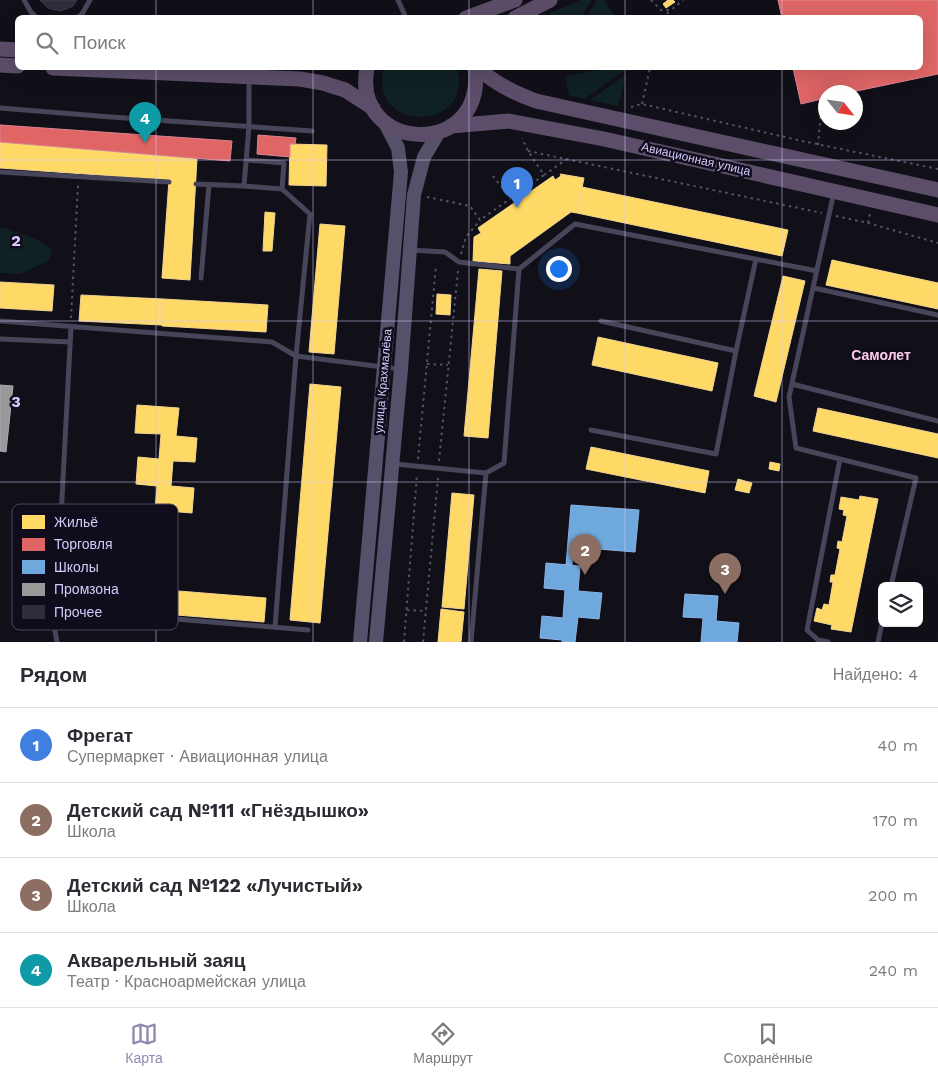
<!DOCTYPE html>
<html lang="ru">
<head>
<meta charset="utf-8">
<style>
	body { margin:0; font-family:"Work Sans",sans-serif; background:#f7f7f7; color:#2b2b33 }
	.controls { position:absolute; right:15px; bottom:15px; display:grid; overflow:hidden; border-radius:8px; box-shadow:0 5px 20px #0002 }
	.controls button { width:45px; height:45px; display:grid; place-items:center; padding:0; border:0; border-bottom:1px solid #e1e1e2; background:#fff; color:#2b2b33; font:25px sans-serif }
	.compass { position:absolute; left:818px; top:85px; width:45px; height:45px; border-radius:50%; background:#fff; box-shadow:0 5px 20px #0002; rotate:120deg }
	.you { position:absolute; left:558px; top:268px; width:18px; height:18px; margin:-12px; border:4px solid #fff; border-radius:50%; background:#1a73e8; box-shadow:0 0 0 8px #1a73e833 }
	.badge { display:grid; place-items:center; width:32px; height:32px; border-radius:50%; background:#9089ac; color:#fff; font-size:16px; font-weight:700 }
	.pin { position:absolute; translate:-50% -41px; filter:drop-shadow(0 1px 2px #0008) }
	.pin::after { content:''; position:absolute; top:26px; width:18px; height:15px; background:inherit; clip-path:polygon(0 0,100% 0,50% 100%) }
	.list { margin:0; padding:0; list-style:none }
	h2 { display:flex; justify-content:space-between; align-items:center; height:65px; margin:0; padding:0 20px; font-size:21px }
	h2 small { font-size:16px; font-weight:400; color:#7c7c81 }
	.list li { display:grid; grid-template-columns:32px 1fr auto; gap:15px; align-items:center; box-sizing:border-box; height:75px; padding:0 20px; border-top:1px solid #e1e1e2 }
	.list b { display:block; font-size:19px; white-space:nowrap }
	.list p { margin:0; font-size:16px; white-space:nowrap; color:#7c7c81 }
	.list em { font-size:16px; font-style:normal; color:#7c7c81 }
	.icon { flex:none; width:28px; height:28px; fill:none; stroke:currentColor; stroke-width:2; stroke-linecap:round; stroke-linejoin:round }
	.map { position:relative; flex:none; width:938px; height:642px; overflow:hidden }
	.search { position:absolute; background:#fff; box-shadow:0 5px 20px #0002; left:15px; right:15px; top:15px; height:55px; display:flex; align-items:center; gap:12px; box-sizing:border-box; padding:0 18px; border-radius:8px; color:#7c7c81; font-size:19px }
	.sheet { height:365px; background:#fff }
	nav { display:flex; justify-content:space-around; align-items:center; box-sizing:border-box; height:70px; border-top:1px solid #e1e1e2; background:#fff; font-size:14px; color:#7c7c81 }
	nav a { display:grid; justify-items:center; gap:2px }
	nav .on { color:#9089ac }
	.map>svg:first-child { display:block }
	.green { fill:#102123 }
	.homes { fill:#ffd966; stroke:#f2d493 }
	.shops { fill:#e06666; stroke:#dc8493 }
	.schools { fill:#6fa8dc; stroke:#8db2e6 }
	.industry { fill:#999; stroke:#aba8b7 }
	.building { fill:#302d3a; stroke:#3f3a4c }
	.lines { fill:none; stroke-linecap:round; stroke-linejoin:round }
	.path { stroke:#4b5764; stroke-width:2; stroke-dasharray:2.5 4; stroke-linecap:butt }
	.service { stroke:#474559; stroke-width:5 }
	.secondary { stroke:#54516b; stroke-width:14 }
	.primary { stroke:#5c4e6a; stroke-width:15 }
	.grid { fill:none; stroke:#d4cafc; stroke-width:1; stroke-opacity:0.55 }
	.labels { text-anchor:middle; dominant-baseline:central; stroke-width:5; stroke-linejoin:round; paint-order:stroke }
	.street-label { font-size:12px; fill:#d4cafc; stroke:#100c1b }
	.neighbourhood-label { font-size:14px; font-weight:bold; fill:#fccce6; stroke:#100c1b }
	.key { fill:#100c1b; stroke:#4b455e; stroke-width:1 }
	.key-label { font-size:14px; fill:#d4cafc }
	.grid-label { font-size:16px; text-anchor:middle; font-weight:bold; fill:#d4cafc; stroke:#100c1b; stroke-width:5; stroke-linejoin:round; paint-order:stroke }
</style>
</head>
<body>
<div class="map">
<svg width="938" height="642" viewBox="0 0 938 642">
	<rect width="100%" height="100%" fill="#111018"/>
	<!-- green -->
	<path class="green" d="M581 0H592L581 17H551L550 13Z
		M597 0H604L615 17H586Z
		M384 68H457C475 132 367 134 384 68Z
		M608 68H628L584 99 569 95 565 76Z
		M627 74 618 106 590 100Z
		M0 228H4L36 239 53 250 48 261 20 274 0 273Z"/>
	<!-- homes -->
	<path class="homes" d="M668 0H673L675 2 666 8 663 4Z
		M0 142 197 159 190 280 162 278 169 180 0 168Z
		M290 144 327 145 326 186 289 185Z
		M560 174 584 178 577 213 571 212 510 256V264L473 261 474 237 481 233 478 228 553 176 555 180 561 176Z
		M582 187 788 230 782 256 577 213Z
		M265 212 275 213 272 251H263Z
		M320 224 345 226 334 354 309 352Z
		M832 260 938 283V309L826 285Z
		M479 269 502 271 488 438 464 436Z
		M783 276 805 281 776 402 754 396Z
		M0 282 54 285 52 311 0 308Z
		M437 294 451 295 450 315 436 314Z
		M81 295 163 299 162 325 79 321Z
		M163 299 268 305 266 332 162 326Z
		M598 337 718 363 712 391 592 365Z
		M310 384 341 387 320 623 290 620Z
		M137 405 179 408 176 436 197 438 195 462 173 461 171 486 194 488 192 513 167 511 165 537 133 534 135 508 155 510 157 486 136 484 138 457 159 459 161 434 135 433Z
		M818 408 938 434V458L813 431Z
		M591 447 709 471 705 493 586 469Z
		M770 462 780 464 779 471 769 469Z
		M738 479 752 483 749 493 735 490Z
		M452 493 474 495 464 609 442 607Z
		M860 496 878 499 851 632 831 629 832 625 814 621 817 608 822 610 824 604 829 605 833 582H830L831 575H835L840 549 837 548 838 541 842 542 847 516 843 515 844 510 839 509 841 497 859 500Z
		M103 585 266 598 264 622 101 609Z
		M441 609 464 612 461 642H438Z"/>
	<!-- shops -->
	<path class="shops" d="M778 0H938V74L852 92H826V98L801 104 793 68H920V18H782Z
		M0 125 232 141 230 161 0 142Z
		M258 135 296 138 295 144H290V157L257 154Z"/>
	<!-- schools -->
	<path class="schools" d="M571 505 639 510 635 552 573 547 572 565H566Z
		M546 563 580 566 578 591 602 593 599 619 578 617 575 642H562V640L540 638 542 616 563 618 565 590 544 588Z
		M685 594 718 596 716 621 739 623 737 642H701L703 618 683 617Z"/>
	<!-- industry -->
	<path class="industry" d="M0 385 13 386 6 452 0 451Z"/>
	<!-- building -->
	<path class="building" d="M40 0H77L73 6 61 11 48 8Z"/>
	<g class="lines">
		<!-- path -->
		<path class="path" d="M651 0 661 10H671L683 0
			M662 18 671 10
			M642 104 650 68
			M631 107 642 104 802 141 938 169
			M818 145 822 99
			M528 151 822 213
			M544 175 567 159
			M493 176 511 199
			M427 197 470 206 480 220 544 175 528 151 522 138
			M836 216 868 223 938 243
			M868 223 870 214
			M461 254 466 237 480 220
			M71 318 78 185
			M427 364 448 365
			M418 459 436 265
			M439 461 458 271
			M407 610 426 611
			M404 642 417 474
			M423 642 438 478"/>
		<!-- service -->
		<path class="service" d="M24 0 31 12 37 18
			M398 0 406 18
			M77 18 82 14 90 0
			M0 108 99 116
			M97 116 312 131
			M247 160 284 163 282 189 244 186 249 126V79
			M0 172 169 182
			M196 184 244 186
			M834 192 789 397 796 448 916 478 891 586
			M410 250 445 252 459 262 519 269 504 463 486 473 471 642
			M519 269 575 224 817 271
			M201 278 209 185
			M814 288 938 315
			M0 321 272 342 296 356 399 369
			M601 321 736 351 756 259
			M0 339 70 342
			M792 384 938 421
			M591 430 716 454 736 351
			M395 464 486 473
			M56 609 308 630
			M275 627 296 356 310 214 282 189
			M57 642 55 631 71 327
			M828 642 818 640 807 630 840 459
			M878 642 882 623"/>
		<!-- secondary -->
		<path class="secondary" d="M360 642 401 172 398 148 385 123
			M376 642 401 369 414 195 424 157 439 132"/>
		<!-- primary -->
		<path class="primary" d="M466 18 515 0
			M515 18 550 0
			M0 49 18 50
			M0 65 18 66
			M53 68 300 79 323 83 345 90 373 108
			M367 68C351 153 486 160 475 68
			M478 68C495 84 514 93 536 101L938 190
			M451 126 509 121 604 139 938 215"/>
	</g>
	<!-- grid -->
	<path class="grid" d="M156 0V18M313 0V18M469 0V18M625 0V18M782 0V18M156 68V642M313 68V642M469 68V642M625 68V642M782 68V642M0 160H938M0 321H938M0 482H938"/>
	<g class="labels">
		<!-- street labels -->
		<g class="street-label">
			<text transform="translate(696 159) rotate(13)">Авиационная улица</text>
			<text transform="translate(383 381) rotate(-85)">улица Крахмалёва</text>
		</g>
		<!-- neighbourhood labels -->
		<g class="neighbourhood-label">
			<text x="881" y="355">Самолет</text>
		</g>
	</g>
	<!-- legend -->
	<rect x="12" y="504" width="166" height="126" rx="8" class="key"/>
	<rect x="22" y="515" width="23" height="14" fill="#ffd966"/>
	<rect x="22" y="538" width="23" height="13" fill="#e06666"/>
	<rect x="22" y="560" width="23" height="14" fill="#6fa8dc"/>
	<rect x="22" y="583" width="23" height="13" fill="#999"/>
	<rect x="22" y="605" width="23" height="14" fill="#302d3a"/>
	<g class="key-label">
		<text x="54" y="527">Жильё</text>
		<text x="54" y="549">Торговля</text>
		<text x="54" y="572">Школы</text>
		<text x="54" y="594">Промзона</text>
		<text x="54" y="617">Прочее</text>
	</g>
	<g class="grid-label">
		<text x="16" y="246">2</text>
		<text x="16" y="407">3</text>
	</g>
</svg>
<div class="controls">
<button><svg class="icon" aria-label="layers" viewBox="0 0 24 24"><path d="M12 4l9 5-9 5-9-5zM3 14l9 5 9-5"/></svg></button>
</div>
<svg class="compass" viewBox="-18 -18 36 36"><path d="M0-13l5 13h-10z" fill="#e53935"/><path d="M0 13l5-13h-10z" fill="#7c7c81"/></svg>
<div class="you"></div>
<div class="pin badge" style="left:517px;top:208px;background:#3f7fe0">1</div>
<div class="pin badge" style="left:585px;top:575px;background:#8d6e63">2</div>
<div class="pin badge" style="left:725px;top:594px;background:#8d6e63">3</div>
<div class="pin badge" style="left:145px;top:143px;background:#0f9aa8">4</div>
<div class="search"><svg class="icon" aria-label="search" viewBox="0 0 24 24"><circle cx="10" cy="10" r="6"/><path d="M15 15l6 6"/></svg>Поиск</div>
</div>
<section class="sheet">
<h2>Рядом<small>Найдено: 4</small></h2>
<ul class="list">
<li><span class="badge" style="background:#3f7fe0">1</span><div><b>Фрегат</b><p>Супермаркет · Авиационная улица</p></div><em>40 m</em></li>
<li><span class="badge" style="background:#8d6e63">2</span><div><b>Детский сад №111 «Гнёздышко»</b><p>Школа</p></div><em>170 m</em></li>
<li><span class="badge" style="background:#8d6e63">3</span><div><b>Детский сад №122 «Лучистый»</b><p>Школа</p></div><em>200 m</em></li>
<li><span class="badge" style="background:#0f9aa8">4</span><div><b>Акварельный заяц</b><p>Театр · Красноармейская улица</p></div><em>240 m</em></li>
</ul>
</section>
<nav>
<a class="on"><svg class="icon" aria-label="map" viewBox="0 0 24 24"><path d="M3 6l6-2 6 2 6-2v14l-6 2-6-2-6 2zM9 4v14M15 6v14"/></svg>Карта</a>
<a><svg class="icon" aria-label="directions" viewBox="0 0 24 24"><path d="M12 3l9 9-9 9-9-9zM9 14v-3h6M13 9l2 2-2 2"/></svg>Маршрут</a>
<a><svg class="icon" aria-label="saved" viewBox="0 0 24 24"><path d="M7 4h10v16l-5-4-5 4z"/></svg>Сохранённые</a>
</nav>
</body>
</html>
